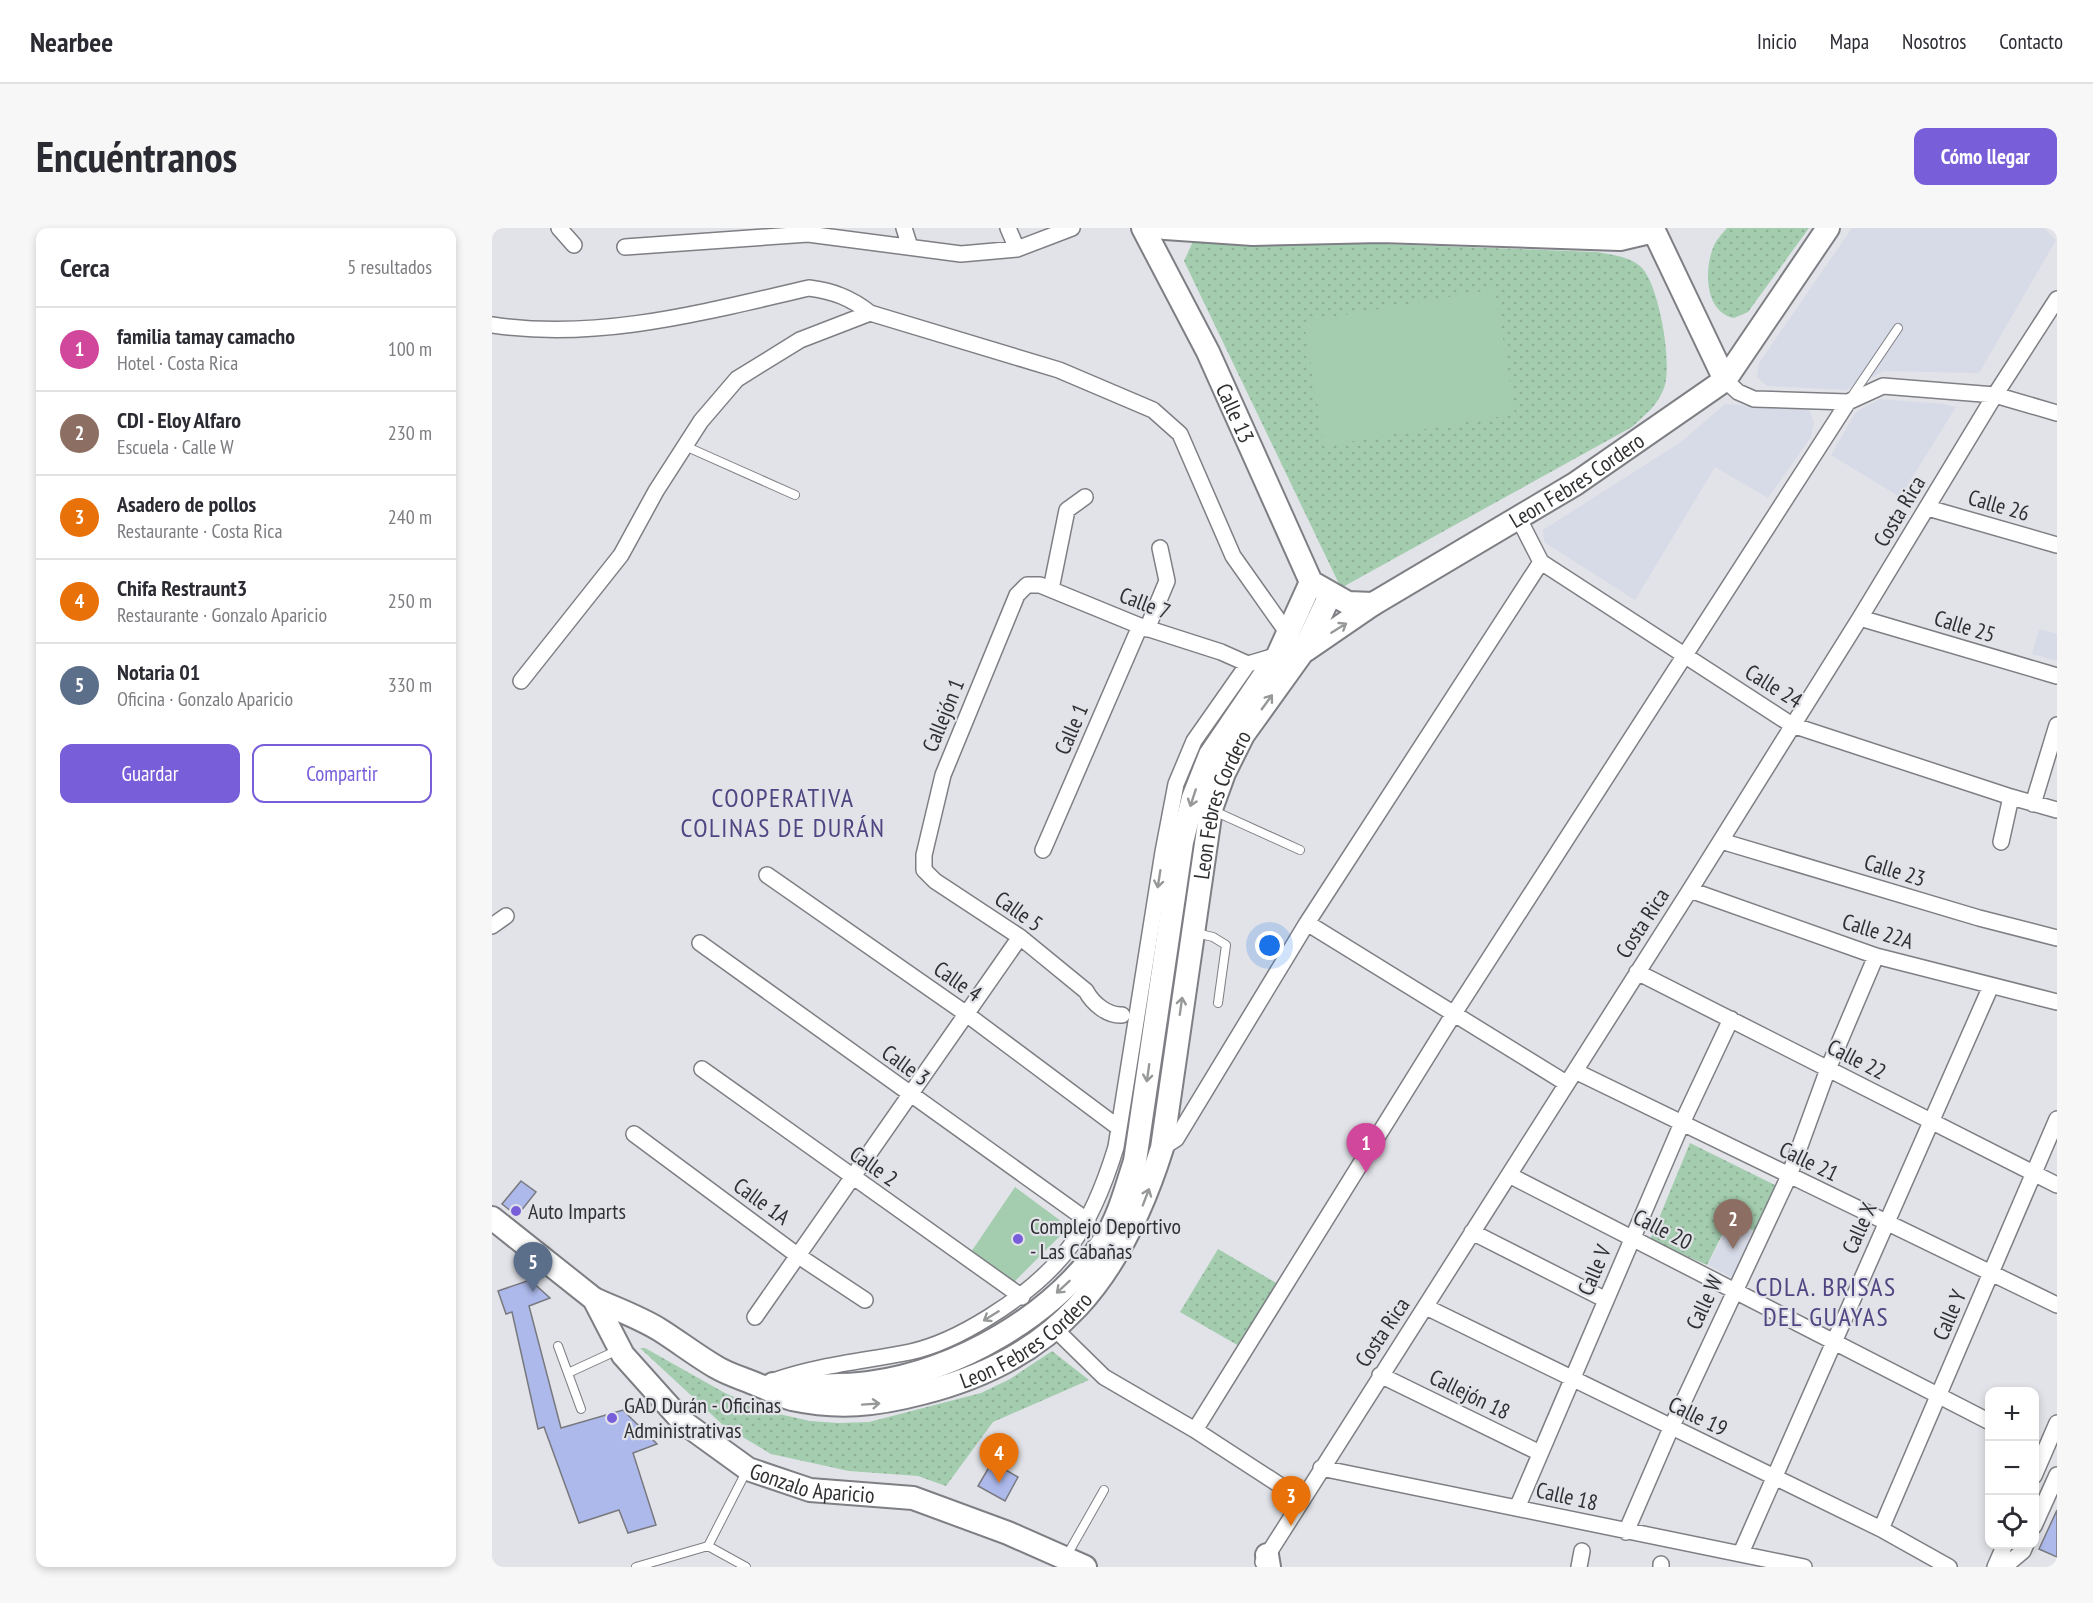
<!DOCTYPE html>
<html lang="es">
<head>
<meta charset="utf-8">
<style>
	body { margin:0; font-family:"PT Sans Narrow",sans-serif; background:#f7f7f7; color:#2b2b33 }
	.controls { position:absolute; right:18px; bottom:18px; display:grid; overflow:hidden; border-radius:12px; box-shadow:0 3px 9px #0003 }
	.controls button { width:54px; height:54px; display:grid; place-items:center; padding:0; border:0; border-bottom:2px solid #e1e1e2; background:#fff; color:#2b2b33; font:30px sans-serif }
	.you { position:absolute; left:778px; top:718px; width:21px; height:21px; margin:-15px; border:4px solid #fff; border-radius:50%; background:#1a73e8; box-shadow:0 0 0 9px #1a73e833 }
	.badge { display:grid; place-items:center; width:39px; height:39px; border-radius:50%; background:#795ed9; color:#fff; font-size:20px; font-weight:700 }
	.pin { position:absolute; translate:-50% -50px; filter:drop-shadow(0 2px 3px #0008) }
	.pin::after { content:''; position:absolute; top:32px; width:21px; height:18px; background:inherit; clip-path:polygon(0 0,100% 0,50% 100%) }
	.list { margin:0; padding:0; list-style:none }
	h2 { display:flex; justify-content:space-between; align-items:center; height:78px; margin:0; padding:0 24px; font-size:26px }
	h2 small { font-size:20px; font-weight:400; color:#7c7c81 }
	.list li { display:grid; grid-template-columns:39px 1fr auto; gap:18px; align-items:center; box-sizing:border-box; height:84px; padding:0 24px; border-top:2px solid #e1e1e2 }
	.list b { display:block; font-size:22px; white-space:nowrap }
	.list p { margin:0; font-size:20px; white-space:nowrap; color:#7c7c81 }
	.list em { font-size:20px; font-style:normal; color:#7c7c81 }
	.actions { display:flex; gap:12px; padding:18px 24px }
	.actions a { flex:1; padding:14px 0; border:2px solid #795ed9; border-radius:12px; text-align:center; font-size:21px; color:#795ed9 }
	.actions .main { background:#795ed9; color:#fff }
	.icon { flex:none; width:33px; height:33px; fill:none; stroke:currentColor; stroke-width:2; stroke-linecap:round; stroke-linejoin:round }
	.map { position:relative; flex:none; width:1565px; height:1339px; overflow:hidden; border-radius:12px }
	header { display:flex; align-items:center; gap:36px; box-sizing:border-box; height:84px; padding:0 30px; background:#fff; border-bottom:2px solid #e1e1e2 }
	header strong { font-size:28px }
	nav { display:flex; gap:33px; margin-inline-start:auto; font-size:21px }
	.intro { display:flex; align-items:center; justify-content:space-between; box-sizing:border-box; height:144px; padding:0 36px }
	h1 { margin:0; font-size:42px }
	.button { padding:15px 27px; border-radius:12px; background:#795ed9; color:#fff; font-size:21px; font-weight:700 }
	main { display:flex; gap:36px; padding:0 36px }
	aside { flex:1; background:#fff; border-radius:12px; box-shadow:0 3px 9px #0003 }
	.map>svg:first-child { display:block }
	.built { fill:#d7dae7 }
	.green { fill:url(#green-dots) }
	.pitch { fill:#a4cdaf }
	.building { fill:#adb9eb; stroke:#78797e; stroke-width:1.5 }
	.lines { fill:none; stroke-linecap:round; stroke-linejoin:round }
	.lane-casing { stroke:#7e7f84; stroke-width:10 }
	.street-casing { stroke:#7e7f84; stroke-width:18 }
	.secondary-casing { stroke:#7e7f84; stroke-width:26 }
	.lane { stroke:#fff; stroke-width:8 }
	.street { stroke:#fff; stroke-width:15 }
	.secondary { stroke:#fff; stroke-width:22 }
	.oneway { stroke:#979898 }
	.poi-dot { fill:#795ed9; stroke:#e2e3e8; stroke-width:2 }
	.labels { text-anchor:middle; dominant-baseline:central; stroke-width:4.5; stroke-linejoin:round; paint-order:stroke }
	.street-label { font-size:22px; fill:#2f3032; stroke:#e2e3e8 }
	.poi-label { font-size:22px; fill:#2f3032; stroke:#e2e3e8; text-anchor:start }
	.quarter-label { font-size:26px; letter-spacing:1.5px; fill:#504582; stroke:#e2e3e8 }
</style>
</head>
<body>
<header>
<strong>Nearbee</strong>
<nav><a>Inicio</a><a>Mapa</a><a>Nosotros</a><a>Contacto</a></nav>
</header>
<div class="intro"><h1>Encuéntranos</h1><a class="button">Cómo llegar</a></div>
<main>
<aside>
<h2>Cerca<small>5 resultados</small></h2>
<ul class="list">
<li><span class="badge" style="background:#d1479c">1</span><div><b>familia tamay camacho</b><p>Hotel · Costa Rica</p></div><em>100 m</em></li>
<li><span class="badge" style="background:#8d6e63">2</span><div><b>CDI - Eloy Alfaro</b><p>Escuela · Calle W</p></div><em>230 m</em></li>
<li><span class="badge" style="background:#e8710a">3</span><div><b>Asadero de pollos</b><p>Restaurante · Costa Rica</p></div><em>240 m</em></li>
<li><span class="badge" style="background:#e8710a">4</span><div><b>Chifa Restraunt3</b><p>Restaurante · Gonzalo Aparicio</p></div><em>250 m</em></li>
<li><span class="badge" style="background:#5c6f8a">5</span><div><b>Notaria 01</b><p>Oficina · Gonzalo Aparicio</p></div><em>330 m</em></li>
</ul>
<div class="actions"><a class="main">Guardar</a><a>Compartir</a></div>
</aside>
<div class="map">
<svg width="1565" height="1339" viewBox="0 0 1565 1339">
	<defs>
		<pattern id="green-dots" width="8" height="8" patternUnits="userSpaceOnUse" patternTransform="scale(1.5)"><rect width="8" height="8" fill="#a4cdaf"/><path d="M2 2h.1M6 6h.1" fill="none" stroke="#8eb097" stroke-width="1.8" stroke-linecap="round"/></pattern>
	</defs>
	<rect width="100%" height="100%" fill="#e2e3e8"/>
	<!-- built -->
	<path class="built" d="M1360 0H1552L1564 12 1487 145 1392 143 1355 162 1275 158 1265 149 1267 135Z
		M1388 171 1452 176 1464 179 1408 269 1339 227 1364 184Z
		M1233 176 1317 182 1322 195 1319 209 1276 270 1223 239 1143 372 1052 314 1051 302 1189 214Z
		M1547 401 1565 406V433L1540 426Z
		M1239 992 1266 1006 1243 1051 1216 1037Z"/>
	<!-- green -->
	<path class="green" d="M1235 0H1317L1256 84 1242 90C1213 84 1212 43 1221 20 1223 13 1230 6 1235 0Z
		M703 9 1105 24C1121 27 1136 28 1148 38 1167 54 1181 137 1172 160 1166 177 1153 187 1140 199L849 360 692 33Z
		M1198 915 1285 958 1266 1005 1238 991 1215 1037 1158 1012Z
		M726 1021 786 1056 747 1118 688 1084Z
		M148 1120H153L233 1165 278 1184 318 1193 346 1195 377 1194 489 1165 518 1151 560 1123 597 1152 501 1194 454 1258 426 1248 357 1243 279 1226 232 1198Z"/>
	<!-- pitch -->
	<path class="pitch" d="M1003 61 1023 186 832 218 812 94Z
		M523 959 577 999 521 1055 479 1024Z"/>
	<!-- building -->
	<path class="building" d="M29 953 44 964 25 988 10 976Z
		M38 1052 58 1070 37 1078 69 1200 131 1182 165 1216 141 1225 164 1297 136 1305 127 1282 87 1295 52 1199 46 1201 20 1084 14 1086 6 1063Z
		M500 1234 526 1249 513 1273 486 1258Z
		M1565 1282V1329L1547 1321Z"/>
	<g class="lines">
		<!-- lane casing -->
		<g class="lane-casing">
			<path id="lane" d="M1360 168 1406 100
				M193 218 303 267
				M720 582 808 622
				M704 705 721 709 734 717 726 775
				M66 1118 89 1181
				M76 1145 126 1122
				M254 1244 216 1318 254 1339
				M574 1329 612 1262
				M144 1339 216 1318"/>
		</g>
		<!-- street casing -->
		<g class="street-casing">
			<path id="street" d="M67 0 82 17
				M412 0 418 19
				M516 0 525 21
				M133 19 316 6 469 26 525 21 580 0
				M0 97C107 113 212 84 317 60 341 63 359 70 378 85L567 142 661 182 688 206 741 328 799 410
				M1233 152 1246 164 1262 171 1356 174 1391 158 1503 167 1565 185
				M1436 280 1565 317
				M1026 289 1049 334 1300 497 1519 569 1565 582
				M559 361 575 282 593 269
				M1368 390 1565 448
				M655 401 675 353 668 320
				M29 453 129 327 164 263 209 193 245 151 308 112 378 85
				M1541 576 1565 497
				M1229 613 1487 690 1565 710
				M1509 614 1519 569
				M551 622 648 398
				M275 647 473 785 627 900
				M1198 662 1384 728 1565 774
				M815 695 1074 855
				M0 698 14 688
				M208 715 596 993
				M1145 744 1565 957
				M630 787C616 788 601 776 594 763L528 709 443 653 432 642V627L451 547 525 367 535 357H548L648 398 729 424 756 436
				M210 841 530 1069
				M1083 843 1565 1077
				M142 906 305 1027 373 1072
				M670 920 684 911 815 695 1049 334
				M1017 947 1498 1194
				M980 1004 1114 1072
				M934 1079 1389 1301 1457 1339
				M263 1089 528 709
				M564 1102 612 1149 703 1202 809 1271
				M888 1147 1048 1225
				M284 1152C327 1137 373 1133 418 1124 446 1118 473 1104 497 1089 571 1043 599 1001 624 919L671 624 684 556 702 513 756 436 786 427
				M703 1202 961 787 1356 174
				M829 1240 1312 1339
				M1542 1248 1565 1195
				M1025 1280 1190 895 1239 791
				M1542 1298 1565 1247
				M1389 1301 1565 891
				M1134 1304 1179 1200 1297 948 1336 841 1384 728
				M1249 1325 1499 758
				M771 1334 1198 662 1368 390 1503 167 1565 71
				M1087 1339 1090 1323
				M1169 1339V1336
				M1503 1339 1513 1316
				M1512 1339 1531 1323 1534 1316"/>
		</g>
		<!-- secondary casing -->
		<g class="secondary-casing">
			<g id="secondary">
				<path id="s1" d="M651 0 716 124 819 354 856 375 881 376 1083 256 1233 152 1336 0"/>
				<path d="M673 0 761 6 889 3 1128 11 1162 3 1233 152"/>
				<path d="M814 422 881 376"/>
				<path id="s2" d="M0 990 102 1071 131 1127 191 1194 256 1241 318 1262 421 1270 516 1305 593 1339"/>
				<path id="s3" d="M102 1071C124 1081 147 1089 168 1102 187 1114 205 1128 224 1139 237 1147 253 1151 266 1157 277 1161 288 1168 300 1171 347 1181 384 1177 430 1165 566 1131 629 1050 670 920L719 581 732 545 751 507 812 422 838 367"/>
				<path d="M281 1156C313 1157 346 1159 377 1155 465 1143 562 1088 611 1014 627 989 634 961 643 933L690 614 701 570 718 527 786 427 819 354"/>
				<path d="M775 1327 777 1339"/>
			</g>
		</g>
		<!-- lane -->
		<use href="#lane" class="lane"/>
		<!-- street -->
		<use href="#street" class="street"/>
		<!-- secondary -->
		<use href="#secondary" class="secondary"/>
	</g>
	<!-- one-way arrows -->
	<defs><path id="oneway-shaft" d="M-6 0H5M1.5-3L5.5 0L1.5 3" fill="none" stroke-width="1.6" stroke-linecap="round" stroke-linejoin="round" transform="scale(1.5)"/></defs>
	<g class="oneway">
		<use href="#oneway-shaft" transform="translate(847 400) rotate(-32)"/>
		<use href="#oneway-shaft" transform="translate(775 474) rotate(-54)"/>
		<use href="#oneway-shaft" transform="translate(701 570) rotate(108)"/>
		<use href="#oneway-shaft" transform="translate(667 651) rotate(99)"/>
		<use href="#oneway-shaft" transform="translate(689 778) rotate(-82)"/>
		<use href="#oneway-shaft" transform="translate(656 845) rotate(98)"/>
		<use href="#oneway-shaft" transform="translate(654 969) rotate(-69)"/>
		<use href="#oneway-shaft" transform="translate(571 1059) rotate(137)"/>
		<use href="#oneway-shaft" transform="translate(499 1088) rotate(148)"/>
		<use href="#oneway-shaft" transform="translate(379 1176) rotate(-4)"/>
	</g>
	<!-- markers -->
	<g class="poi-dot">
		<circle cx="24" cy="983" r="6"/>
		<circle cx="526" cy="1011" r="6"/>
		<circle cx="120" cy="1190" r="6"/>
	</g>
	<g class="labels">
		<!-- street labels -->
		<g class="street-label">
			<text stroke="none"><textPath href="#s1" startOffset="207">Calle 13</textPath></text>
			<text stroke="none"><textPath href="#s1" startOffset="698">Leon Febres Cordero</textPath></text>
			<text transform="translate(1507 277) rotate(16)">Calle 26</text>
			<text transform="translate(1407 283) rotate(-59)">Costa Rica</text>
			<text transform="translate(653 375) rotate(21)">Calle 7</text>
			<text transform="translate(1473 398) rotate(17)">Calle 25</text>
			<text transform="translate(1282 458) rotate(32)">Calle 24</text>
			<text transform="translate(451 487) rotate(-68)">Callejón 1</text>
			<text transform="translate(579 501) rotate(-67)">Calle 1</text>
			<text stroke="none"><textPath href="#s3" startOffset="1065">Leon Febres Cordero</textPath></text>
			<text transform="translate(1403 642) rotate(17)">Calle 23</text>
			<text transform="translate(527 683) rotate(35)">Calle 5</text>
			<text transform="translate(1150 695) rotate(-57)">Costa Rica</text>
			<text transform="translate(1386 703) rotate(17)">Calle 22A</text>
			<text transform="translate(466 753) rotate(35)">Calle 4</text>
			<text transform="translate(1365 831) rotate(27)">Calle 22</text>
			<text transform="translate(414 837) rotate(36)">Calle 3</text>
			<text transform="translate(1317 933) rotate(26)">Calle 21</text>
			<text transform="translate(382 938) rotate(35)">Calle 2</text>
			<text transform="translate(270 973) rotate(36)">Calle 1A</text>
			<text transform="translate(1367 1000) rotate(-66)">Calle X</text>
			<text transform="translate(1171 1001) rotate(27)">Calle 20</text>
			<text transform="translate(1102 1042) rotate(-67)">Calle V</text>
			<text transform="translate(1212 1074) rotate(-65)">Calle W</text>
			<text transform="translate(1457 1087) rotate(-67)">Calle Y</text>
			<text transform="translate(890 1104) rotate(-56)">Costa Rica</text>
			<text stroke="none"><textPath href="#s3" startOffset="472">Leon Febres Cordero</textPath></text>
			<text transform="translate(978 1166) rotate(26)">Callejón 18</text>
			<text transform="translate(1206 1188) rotate(26)">Calle 19</text>
			<text stroke="none"><textPath href="#s2" startOffset="430">Gonzalo Aparicio</textPath></text>
			<text transform="translate(1075 1268) rotate(13)">Calle 18</text>
		</g>
		<!-- poi labels -->
		<g class="poi-label">
			<text x="36" y="983">Auto Imparts</text>
			<text x="538" y="998">Complejo Deportivo<tspan x="538" dy="25">- Las Cabañas</tspan></text>
			<text x="132" y="1177">GAD Durán - Oficinas<tspan x="132" dy="25">Administrativas</tspan></text>
		</g>
		<!-- quarter labels -->
		<g class="quarter-label">
			<text x="291" y="569">COOPERATIVA<tspan x="291" dy="30">COLINAS DE DURÁN</tspan></text>
			<text x="1334" y="1058">CDLA. BRISAS<tspan x="1334" dy="30">DEL GUAYAS</tspan></text>
		</g>
	</g>
</svg>
<div class="controls">
<button>+</button>
<button>−</button>
<button><svg class="icon" aria-label="locate" viewBox="0 0 24 24"><circle cx="12" cy="12" r="6"/><path d="M12 2v4M12 18v4M2 12h4M18 12h4"/></svg></button>
</div>
<div class="you"></div>
<div class="pin badge" style="left:874px;top:945px;background:#d1479c">1</div>
<div class="pin badge" style="left:1241px;top:1021px;background:#8d6e63">2</div>
<div class="pin badge" style="left:799px;top:1298px;background:#e8710a">3</div>
<div class="pin badge" style="left:507px;top:1255px;background:#e8710a">4</div>
<div class="pin badge" style="left:41px;top:1064px;background:#5c6f8a">5</div>
</div>
</main>
</body>
</html>
